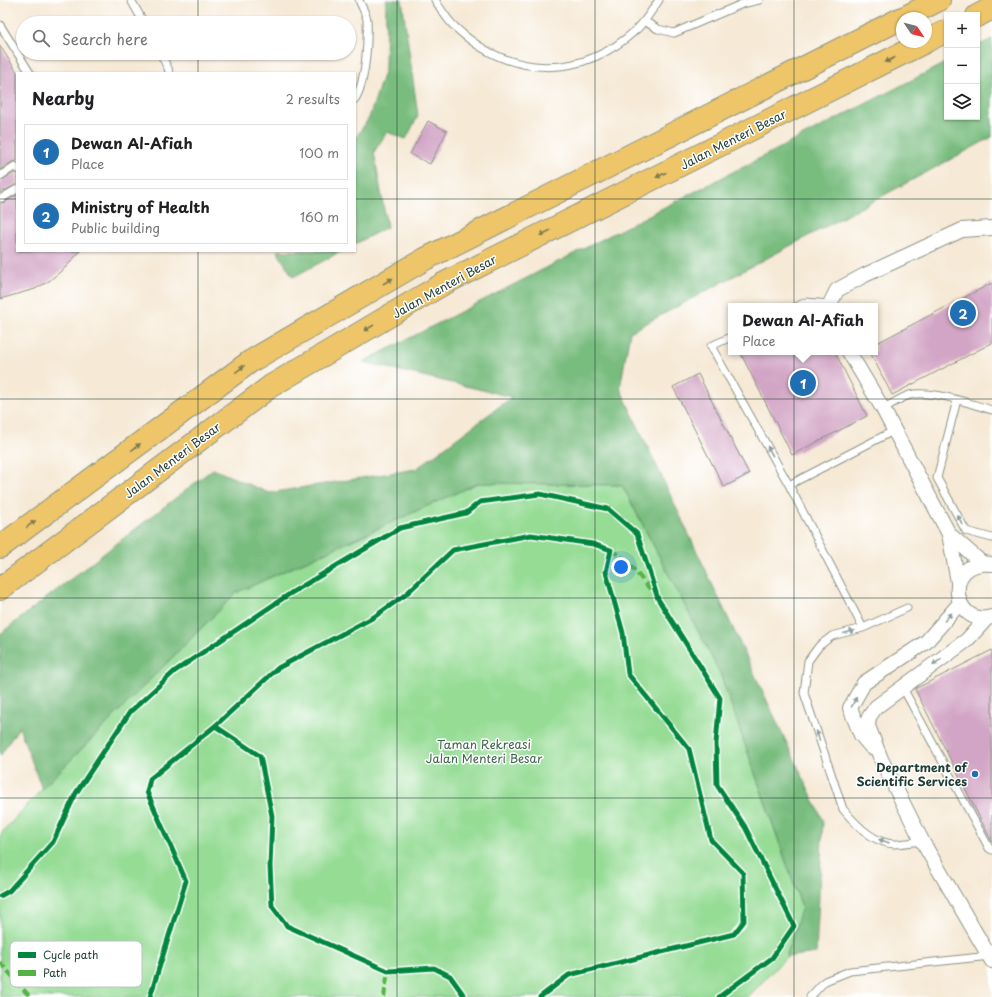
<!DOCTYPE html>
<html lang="en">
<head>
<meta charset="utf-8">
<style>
	body { margin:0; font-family:"Playpen Sans",sans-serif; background:#f6f6f6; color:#202124 }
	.controls { position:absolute; right:12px; top:12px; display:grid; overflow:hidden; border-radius:0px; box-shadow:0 1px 3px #0004 }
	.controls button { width:36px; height:36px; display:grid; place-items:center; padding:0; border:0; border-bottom:1px solid #e0e0e0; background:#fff; color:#202124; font:20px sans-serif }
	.compass { position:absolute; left:896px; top:12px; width:36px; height:36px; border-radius:50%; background:#fff; box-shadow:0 1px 3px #0004; rotate:125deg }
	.you { position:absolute; left:621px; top:567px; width:14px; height:14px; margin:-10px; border:3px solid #fff; border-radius:50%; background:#1a73e8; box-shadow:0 0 0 6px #1a73e833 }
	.badge { display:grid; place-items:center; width:26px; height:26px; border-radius:50%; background:#1f6fb2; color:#fff; font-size:13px; font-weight:700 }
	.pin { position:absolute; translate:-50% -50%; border:2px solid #fff; box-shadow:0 1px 4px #0006 }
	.popup { position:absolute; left:728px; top:303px; width:150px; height:52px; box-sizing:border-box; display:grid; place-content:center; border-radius:0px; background:#fff; filter:drop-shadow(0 1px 3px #0005); font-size:13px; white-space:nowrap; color:#757577 }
	.popup b { font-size:15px; color:#202124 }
	.popup::after { content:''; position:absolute; left:50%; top:100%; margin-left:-8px; border:8px solid transparent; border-top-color:#fff }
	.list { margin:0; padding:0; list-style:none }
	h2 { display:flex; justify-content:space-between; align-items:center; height:52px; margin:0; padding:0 16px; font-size:17px }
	h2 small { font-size:13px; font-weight:400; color:#757577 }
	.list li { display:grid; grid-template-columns:26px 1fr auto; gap:12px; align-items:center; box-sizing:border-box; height:56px; margin:0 8px 8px; padding:0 8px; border:1px solid #e0e0e0; border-radius:0px }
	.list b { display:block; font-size:15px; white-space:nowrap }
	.list p { margin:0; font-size:13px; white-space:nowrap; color:#757577 }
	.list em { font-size:13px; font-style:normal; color:#757577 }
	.icon { flex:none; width:22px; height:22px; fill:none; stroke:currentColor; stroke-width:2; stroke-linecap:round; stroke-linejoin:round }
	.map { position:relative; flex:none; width:992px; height:997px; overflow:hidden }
	.search { position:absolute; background:#fff; box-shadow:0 1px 3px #0004; left:16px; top:16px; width:340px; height:44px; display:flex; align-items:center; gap:10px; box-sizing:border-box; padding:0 14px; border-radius:22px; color:#757577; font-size:15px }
	.panel { position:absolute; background:#fff; box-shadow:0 1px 3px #0004; left:16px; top:72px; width:340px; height:180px; border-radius:0px }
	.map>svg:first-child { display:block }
	.green { fill:#96dc95; stroke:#5a8c64 }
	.forest { fill:#78bc7e; stroke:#4c7c59 }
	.building { fill:#d2a4c5 }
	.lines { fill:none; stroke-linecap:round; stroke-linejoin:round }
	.lane-casing { stroke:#8a9384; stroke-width:9 }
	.street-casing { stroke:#8a9384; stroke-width:16 }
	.primary-casing { stroke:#8a9384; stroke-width:24 }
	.lane { stroke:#fff; stroke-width:7 }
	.street { stroke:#fff; stroke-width:14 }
	.primary { stroke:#eec569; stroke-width:22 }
	.quiet { stroke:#55b346; stroke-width:4; stroke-dasharray:8 4; stroke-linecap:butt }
	.cycleway-casing { stroke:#fff; stroke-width:8 }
	.cycleway { stroke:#00873e; stroke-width:5 }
	.oneway { fill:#7c7a4c }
	.oneway2 { fill:#8f9e9a }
	.grid { fill:none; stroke:#1f3d34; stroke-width:1; stroke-opacity:0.55 }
	.poi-dot { fill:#1f6fb2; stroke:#fff; stroke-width:1.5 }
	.labels { text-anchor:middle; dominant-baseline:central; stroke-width:3; stroke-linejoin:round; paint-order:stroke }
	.street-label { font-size:12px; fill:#1f3d34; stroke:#fff }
	.park-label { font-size:12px; fill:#3d654c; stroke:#fff }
	.poi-label { font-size:12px; font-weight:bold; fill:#1f3d34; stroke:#fff; text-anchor:end }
	.key { fill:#fff; stroke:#bcc5c2; stroke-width:1 }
	.key-label { font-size:11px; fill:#1f3d34 }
</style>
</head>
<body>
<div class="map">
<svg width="992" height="997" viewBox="0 0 992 997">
	<rect width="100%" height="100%" fill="#fff"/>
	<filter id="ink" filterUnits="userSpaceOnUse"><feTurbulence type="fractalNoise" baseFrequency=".025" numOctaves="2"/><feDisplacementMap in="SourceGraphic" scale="8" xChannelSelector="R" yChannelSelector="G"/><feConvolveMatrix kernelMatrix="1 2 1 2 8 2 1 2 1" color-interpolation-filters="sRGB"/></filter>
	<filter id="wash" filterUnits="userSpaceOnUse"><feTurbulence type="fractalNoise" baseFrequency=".012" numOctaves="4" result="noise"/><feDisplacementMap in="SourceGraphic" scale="16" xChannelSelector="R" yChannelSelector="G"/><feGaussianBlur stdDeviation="0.9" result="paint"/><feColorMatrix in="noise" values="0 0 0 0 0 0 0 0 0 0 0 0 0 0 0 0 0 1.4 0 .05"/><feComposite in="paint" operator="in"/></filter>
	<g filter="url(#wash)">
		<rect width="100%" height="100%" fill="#f6e9d5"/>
		<!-- green -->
		<path class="green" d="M478 483 622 485 720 673 802 908 786 957 748 997H0V835L42 789 236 593Z"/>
		<!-- forest -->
		<path class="forest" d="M386 0H402L418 116 406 139 387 132 374 152 387 227 355 244V139L369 118 385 69Z
			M992 39V137L630 332 620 388 823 820 816 953 786 957 802 907 720 673 622 485 478 483 236 593 42 789 19 727 0 756V634L213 469 269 493 416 469 512 397 363 362 947 62V117H977V46Z
			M277 251H342L293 277Z"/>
		<g id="blocks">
			<!-- building -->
			<path class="building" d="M0 46 17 72V161L12 162 0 170Z
				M428 121 447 131 430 164 410 154Z
				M14 173 17 174V184L0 193V181Z
				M17 195V251H80L66 267 49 281 35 289 0 299V203L5 202Z
				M992 283V343L892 395 870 352H875V344Z
				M740 352H835L867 416 792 455Z
				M698 374 749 474 724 487 673 387Z
				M992 650V842L915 689Z"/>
		</g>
	</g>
	<g filter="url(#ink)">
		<use href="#blocks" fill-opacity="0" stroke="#8a9384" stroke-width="1"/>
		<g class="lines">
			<!-- lane casing -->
			<g class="lane-casing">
				<path id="lane" d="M131 0 144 23
					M435 0C441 9 447 20 455 27 509 78 581 81 637 29 645 22 652 10 659 0
					M644 21 658 29 674 33 742 4 759 0
					M0 25 30 73
					M160 53 168 68 169 73
					M355 99C366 82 368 40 367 20 366 13 361 6 359 0
					M0 176 15 166 17 169
					M2 198 17 189
					M798 306 806 302 829 304
					M731 337 711 346 789 485
					M957 400 937 478 966 531 992 538
					M883 409C892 404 904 395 914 394 940 392 967 403 992 410
					M895 430 789 485 863 628 907 608
					M863 628 832 636 819 646 808 661 804 693 843 809C855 824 873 843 894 844 903 844 913 842 922 841
					M903 688 989 848 992 850
					M810 997 825 981 850 971 990 956"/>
			</g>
			<!-- street casing -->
			<g class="street-casing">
				<path id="street" d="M829 306 837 290 865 275 962 230 992 228
					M849 352 883 409 949 534 958 582
					M949 534 982 563
					M992 564C941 558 952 629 992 617
					M987 618 967 640 876 707 869 717 868 726 881 759 922 841 992 961
					M871 747 861 735 850 708 864 683 926 642 960 603"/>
			</g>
			<!-- primary casing -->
			<g class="primary-casing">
				<path id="primary" d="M977 16 992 8
					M903 18 939 0
					M926 41 947 31
					M0 547 251 361 425 259 902 18
					M0 589 271 386 443 284 925 42"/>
			</g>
			<!-- lane -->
			<use href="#lane" class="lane"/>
			<!-- street -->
			<use href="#street" class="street"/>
			<!-- primary -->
			<use href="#primary" class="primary"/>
			<!-- quiet -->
			<path class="quiet" d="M611 550 626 560 654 594
				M0 962 30 997
				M384 997 388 971"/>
			<!-- cycleway casing -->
			<g class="cycleway-casing">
				<path id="cycleway" d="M215 726 260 756 272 816 270 866 272 906 287 926 388 971 434 968 450 976 465 997
					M0 896 9 891 53 842 76 793 130 712 175 671 291 593 400 528 466 513 480 502 540 494 608 509 637 534 658 599 720 698 716 743 717 785 745 827 794 926 772 958 719 997
					M150 997 186 881 147 792 150 779 215 726 278 668 374 617 405 595 453 550 531 535 593 544 611 550 606 572 623 633 628 674 689 749 711 840 743 873 744 921 734 934 569 975 540 997"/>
			</g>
			<!-- cycleway -->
			<use href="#cycleway" class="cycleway"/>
		</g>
		<!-- one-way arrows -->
		<defs><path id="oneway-solid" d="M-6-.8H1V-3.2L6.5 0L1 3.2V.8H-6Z"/></defs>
		<g class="oneway">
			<use href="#oneway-solid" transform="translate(890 60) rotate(153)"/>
			<use href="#oneway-solid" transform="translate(661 175) rotate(153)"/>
			<use href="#oneway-solid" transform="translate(545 233) rotate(153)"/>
			<use href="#oneway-solid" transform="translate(388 281) rotate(-30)"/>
			<use href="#oneway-solid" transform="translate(369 328) rotate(149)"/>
			<use href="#oneway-solid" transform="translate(240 369) rotate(-37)"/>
			<use href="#oneway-solid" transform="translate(136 447) rotate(-37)"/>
			<use href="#oneway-solid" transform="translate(31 524) rotate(-37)"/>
		</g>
		<g class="oneway2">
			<use href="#oneway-solid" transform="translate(770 451) rotate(-119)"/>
			<use href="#oneway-solid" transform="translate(960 520) rotate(-119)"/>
			<use href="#oneway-solid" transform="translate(948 617) rotate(-48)"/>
			<use href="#oneway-solid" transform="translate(849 632) rotate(-15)"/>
			<use href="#oneway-solid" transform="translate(937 662) rotate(144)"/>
			<use href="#oneway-solid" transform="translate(854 702) rotate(-63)"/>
			<use href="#oneway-solid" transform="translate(818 736) rotate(-108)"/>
			<use href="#oneway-solid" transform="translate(884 841) rotate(-161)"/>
		</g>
	</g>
	<!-- grid -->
	<path class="grid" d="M198 0V23M397 0V997M595 0V997M794 0V997M198 53V73M0 199H17M355 199H992M198 251V997M0 399H992M0 598H992M0 798H992"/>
	<!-- markers -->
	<circle class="poi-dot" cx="975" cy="774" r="4"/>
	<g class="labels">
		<!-- street labels -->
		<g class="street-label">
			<text transform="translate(733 139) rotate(-27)">Jalan Menteri Besar</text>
			<text transform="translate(444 286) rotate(-29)">Jalan Menteri Besar</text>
			<text transform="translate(172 460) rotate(-37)">Jalan Menteri Besar</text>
		</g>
		<!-- park labels -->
		<g class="park-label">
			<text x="484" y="744">Taman Rekreasi<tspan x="484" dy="14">Jalan Menteri Besar</tspan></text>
		</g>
		<!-- poi labels -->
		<g class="poi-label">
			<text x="967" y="767">Department of<tspan x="967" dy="14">Scientific Services</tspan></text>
		</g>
	</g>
	<!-- legend -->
	<rect x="10" y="941" width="132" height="46" rx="6" class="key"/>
	<rect x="18" y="952" width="18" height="6" fill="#00873e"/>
	<rect x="18" y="970" width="18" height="6" fill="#55b346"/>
	<g class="key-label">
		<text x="43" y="959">Cycle path</text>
		<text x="43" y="977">Path</text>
	</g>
</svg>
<div class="controls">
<button>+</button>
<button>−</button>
<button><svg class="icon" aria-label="layers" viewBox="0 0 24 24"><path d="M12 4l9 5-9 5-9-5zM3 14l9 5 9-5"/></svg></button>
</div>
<svg class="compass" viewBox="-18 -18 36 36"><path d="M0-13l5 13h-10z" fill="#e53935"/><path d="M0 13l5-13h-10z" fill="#757577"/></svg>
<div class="you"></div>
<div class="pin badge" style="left:803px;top:383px">1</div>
<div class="popup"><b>Dewan Al-Afiah</b>Place</div>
<div class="pin badge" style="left:963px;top:313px">2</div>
<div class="search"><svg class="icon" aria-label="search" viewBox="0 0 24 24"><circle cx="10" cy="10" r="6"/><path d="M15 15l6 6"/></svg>Search here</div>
<section class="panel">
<h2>Nearby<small>2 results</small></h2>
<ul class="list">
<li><span class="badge">1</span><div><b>Dewan Al-Afiah</b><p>Place</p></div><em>100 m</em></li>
<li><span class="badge">2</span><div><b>Ministry of Health</b><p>Public building</p></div><em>160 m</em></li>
</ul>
</section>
</div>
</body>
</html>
